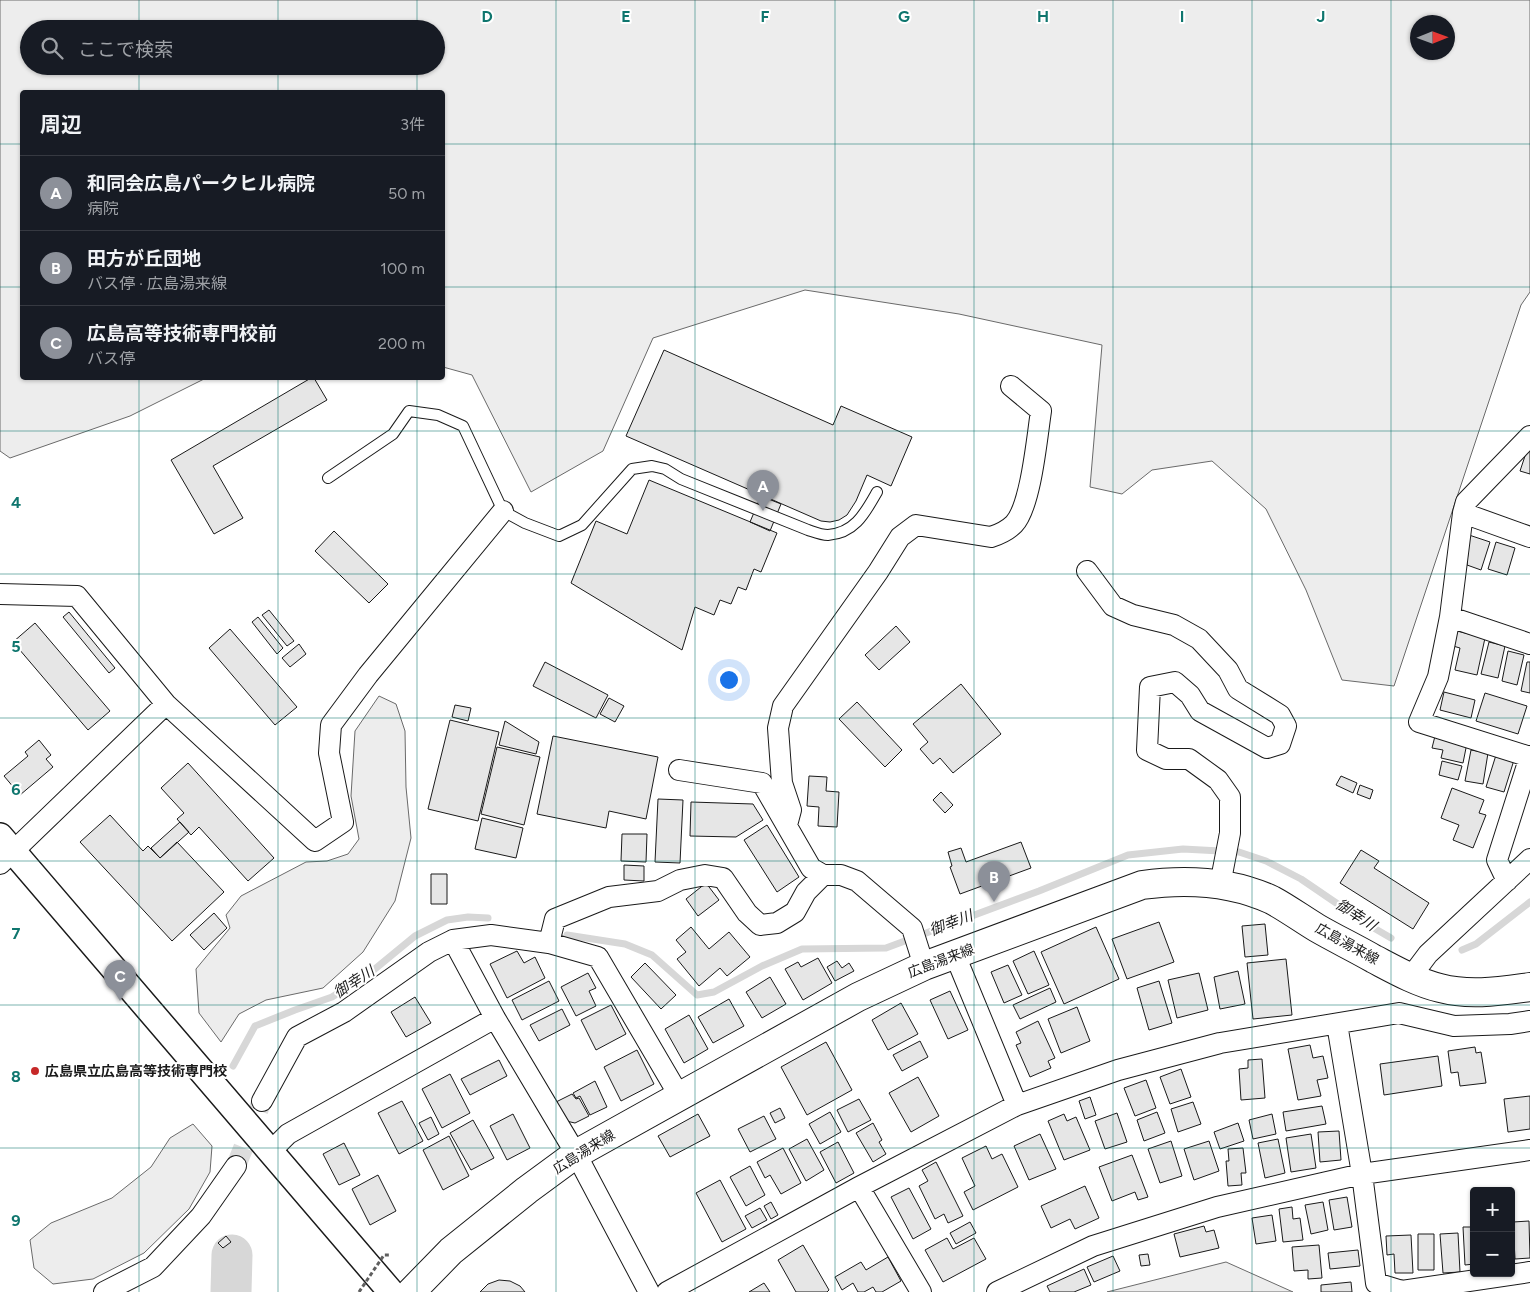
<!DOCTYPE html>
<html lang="ja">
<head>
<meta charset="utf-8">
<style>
	body { margin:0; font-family:Figtree,"Noto Sans JP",sans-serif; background:#242831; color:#f1f3f6 }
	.controls { position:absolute; right:15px; bottom:15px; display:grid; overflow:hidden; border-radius:5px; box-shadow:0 1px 4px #0004 }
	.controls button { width:45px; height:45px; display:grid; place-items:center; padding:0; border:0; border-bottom:1px solid #363941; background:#171b24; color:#f1f3f6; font:25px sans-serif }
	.compass { position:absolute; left:1410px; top:15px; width:45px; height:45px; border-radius:50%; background:#171b24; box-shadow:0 1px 4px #0004; rotate:89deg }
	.you { position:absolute; left:728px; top:679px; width:18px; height:18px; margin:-12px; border:4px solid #fff; border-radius:50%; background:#1a73e8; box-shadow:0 0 0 8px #1a73e833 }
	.badge { display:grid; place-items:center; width:32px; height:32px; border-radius:50%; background:#8c9099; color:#fff; font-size:16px; font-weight:700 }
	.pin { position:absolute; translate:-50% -41px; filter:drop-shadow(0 1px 2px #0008) }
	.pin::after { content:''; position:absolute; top:26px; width:18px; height:15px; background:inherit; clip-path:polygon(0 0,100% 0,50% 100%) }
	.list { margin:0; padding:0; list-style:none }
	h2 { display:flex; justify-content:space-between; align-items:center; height:65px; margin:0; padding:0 20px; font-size:21px }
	h2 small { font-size:16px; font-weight:400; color:#9ea1a6 }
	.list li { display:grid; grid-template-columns:32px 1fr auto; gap:15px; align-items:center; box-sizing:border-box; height:75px; padding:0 20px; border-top:1px solid #363941 }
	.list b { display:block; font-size:19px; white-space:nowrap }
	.list p { margin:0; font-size:16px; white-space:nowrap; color:#9ea1a6 }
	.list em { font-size:16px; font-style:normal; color:#9ea1a6 }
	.icon { flex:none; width:28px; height:28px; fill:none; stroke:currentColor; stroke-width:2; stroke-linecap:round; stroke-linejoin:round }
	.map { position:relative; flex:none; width:1530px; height:1292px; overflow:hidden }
	.search { position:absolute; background:#171b24; box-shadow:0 1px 4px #0004; left:20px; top:20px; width:425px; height:55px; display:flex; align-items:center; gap:12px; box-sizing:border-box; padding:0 18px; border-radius:28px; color:#9ea1a6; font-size:19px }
	.panel { position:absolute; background:#171b24; box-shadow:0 1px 4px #0004; left:20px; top:90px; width:425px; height:290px; border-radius:5px }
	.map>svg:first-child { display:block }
	.built { fill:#ededed; stroke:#6a6a6a; fill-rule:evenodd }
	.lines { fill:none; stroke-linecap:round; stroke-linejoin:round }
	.stream { stroke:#d7d7d7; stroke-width:7 }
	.river { stroke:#d7d7d7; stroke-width:41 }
	.building { fill:#e6e6e6; stroke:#1a1a1a }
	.minor-tunnel { stroke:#ddd; stroke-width:20; stroke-dasharray:20 10; stroke-linecap:butt }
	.service-casing { stroke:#1a1a1a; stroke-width:12 }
	.minor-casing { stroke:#1a1a1a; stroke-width:22 }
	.tertiary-casing { stroke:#1a1a1a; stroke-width:28 }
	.primary-casing { stroke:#1a1a1a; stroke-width:30 }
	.service { stroke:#fff; stroke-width:10 }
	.minor { stroke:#fff; stroke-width:20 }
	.tertiary { stroke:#fff; stroke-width:25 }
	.primary { stroke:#fff; stroke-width:28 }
	.path-bridge { stroke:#5f5f5f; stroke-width:3; stroke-dasharray:4 2.5; stroke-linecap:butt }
	.grid { fill:none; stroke:#0f766e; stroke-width:1; stroke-opacity:0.55 }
	.poi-dot { fill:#c62828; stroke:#fff; stroke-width:2 }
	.labels { text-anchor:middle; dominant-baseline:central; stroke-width:4; stroke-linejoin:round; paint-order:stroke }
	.street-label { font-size:14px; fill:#1a1a1a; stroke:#fff }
	.poi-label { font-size:14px; font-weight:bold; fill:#1a1a1a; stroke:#fff; text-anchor:start }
	.water-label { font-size:15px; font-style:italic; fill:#1a1a1a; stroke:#fff }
	.grid-label { font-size:16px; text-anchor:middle; font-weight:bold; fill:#0f766e; stroke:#fff; stroke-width:4; stroke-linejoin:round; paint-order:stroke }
</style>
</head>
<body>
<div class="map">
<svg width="1530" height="1292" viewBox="0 0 1530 1292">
	<rect width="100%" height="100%" fill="#fff"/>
	<!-- built -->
	<path class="built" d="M0 0H1530V292L1521 305 1394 686 1342 680 1306 590 1266 509 1212 461 1152 470 1122 494 1090 487 1102 345 959 314 805 290 653 338 603 451 531 492 472 375 443 367 442 92H22V378H206L130 416 10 458 0 451ZM1448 22V52H1418V22ZM29 29H436V66H29Z
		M379 696 396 704 405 731 406 787 411 838 395 901 363 952 323 988 266 1000 239 1014 221 1042 199 1013 196 969 230 928 226 915 241 896 306 862 327 861 348 854 359 839 351 796 355 731Z
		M193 1124 212 1146 210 1172 189 1209 144 1253 93 1279 53 1284 34 1268 30 1240 51 1223 112 1198 151 1167 170 1138Z
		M1226 1262 1293 1292H1107Z"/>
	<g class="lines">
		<!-- stream -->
		<path class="stream" d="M567 935 625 944 652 955 697 995 714 992 762 966 802 949 886 948 1039 891 1128 855 1183 849 1239 852 1266 861 1301 879 1367 924 1391 938
			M1462 950 1476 944 1530 902
			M233 1066 255 1026 295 1010 332 997 370 973 415 936 447 920 468 917 488 918"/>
		<!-- river -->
		<path class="river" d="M231 1292 232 1255"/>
	</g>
	<!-- building -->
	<path class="building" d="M664 350 833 425 841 406 912 437 891 486 867 475 856 501 847 515 839 520 830 522 821 521 626 436Z
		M311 378H314L327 400 213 466 243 518 214 534 171 460Z
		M1529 444H1530V474L1520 471Z
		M649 480 777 533 761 572 754 569 746 590 738 587 731 604 720 600 714 615 695 607 682 650 571 583 596 521 627 534Z
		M761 496 781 504 770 531 750 522Z
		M334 531 388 584 369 603 315 551Z
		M1469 535 1490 542 1481 570 1467 565Z
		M1496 542 1515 548 1507 575 1488 569Z
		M269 610 294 641 287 646 262 615Z
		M69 612 115 668 109 673 63 617Z
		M258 617 283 648 277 654 252 622Z
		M35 623 110 711 88 730 13 642Z
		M896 626 910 642 879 670 865 655Z
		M230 629 297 707 275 725 209 648Z
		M1457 631 1485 638 1477 675 1455 670 1460 648 1453 646Z
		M1489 642 1505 646 1498 678 1481 674Z
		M299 644 306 654 290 667 282 658Z
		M1508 651 1524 655 1517 685 1502 681Z
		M545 662 608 695 596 718 533 686Z
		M1527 662H1530V693L1521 691Z
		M961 684 1001 734 953 773 940 758 933 764 920 749 928 742 913 724Z
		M1444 692 1475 700 1471 718 1440 710Z
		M1485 693 1527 706 1518 734 1476 721Z
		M609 698 624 706 615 722 600 714Z
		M857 702 902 750 885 767 839 719Z
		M455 705 471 708 468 721 452 717Z
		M450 720 499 732 478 821 428 809Z
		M505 721 539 742 536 754 499 745Z
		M553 736 658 757 646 819 609 811 606 828 537 814Z
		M1435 736 1467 743 1463 763 1441 758 1443 750 1432 748Z
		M39 740 51 755 46 759 53 767 20 795 4 776 28 756 25 752Z
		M497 747 540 757 524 825 481 814Z
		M1471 750 1488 753 1483 784 1465 781Z
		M1496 755 1514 760 1504 792 1486 787Z
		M1442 761 1462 766 1458 780 1439 775Z
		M188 763 274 858 248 881 199 827 191 835 177 819 184 813 161 788Z
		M809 776 827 777 826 791 839 792 837 827 818 826 819 807 807 806Z
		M1341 776 1357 783 1353 793 1336 785Z
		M1360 785 1373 790 1370 799 1357 794Z
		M1452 788 1484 800 1479 813 1486 815 1473 848 1453 840 1459 825 1441 818Z
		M941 792 953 805 945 813 933 800Z
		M658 799 683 800 680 863 655 862Z
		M691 802 753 804 763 820 736 837 690 836Z
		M110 815 143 851 148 846 160 858 177 842 224 892 172 941 80 842Z
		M482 818 523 828 516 858 475 849Z
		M180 822 189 832 160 858 151 848Z
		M767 825 799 877 777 892 744 840Z
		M622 834H647L646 862 621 861Z
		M1021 842 1031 868 960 894 950 867 952 866 948 852 961 848 966 862Z
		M1361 850 1379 861 1374 868 1429 903 1413 929 1340 883Z
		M624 865 644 866V881L624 880Z
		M431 874H447V904H431Z
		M706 883 719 900 698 916 686 899Z
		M214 913 227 928 204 950 190 935Z
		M1159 922 1174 962 1127 979 1112 939Z
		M1265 924 1268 955 1245 957 1242 926Z
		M691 927 709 949 729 932 750 957 727 976 720 968 699 986 677 959 686 952 676 940Z
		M1096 927 1119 979 1064 1004 1041 952Z
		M517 951 524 963 535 957 545 978 507 998 490 964Z
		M1034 951 1049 985 1028 994 1013 961Z
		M818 958 832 983 803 1000 785 969 798 962 801 967Z
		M1286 959 1292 1015 1253 1019 1247 963Z
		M837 961 842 968 849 963 854 971 835 981 827 967Z
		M645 963 676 995 661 1009 631 977Z
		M1008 965 1022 995 1004 1003 991 972Z
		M1238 971 1245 1004 1220 1009 1214 977Z
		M588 973 596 988 589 991 596 1006 576 1016 561 987Z
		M1199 973 1208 1010 1177 1018 1168 980Z
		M770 977 786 1004 762 1018 746 992Z
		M549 981 559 1001 522 1020 512 1000Z
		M1159 981 1172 1023 1149 1030 1137 988Z
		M1050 988 1056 1002 1020 1019 1013 1005Z
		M950 991 968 1030 948 1039 930 1000Z
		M415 997 431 1023 406 1037 391 1012Z
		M729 999 744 1026 713 1043 698 1017Z
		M901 1003 918 1034 888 1050 872 1020Z
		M611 1005 626 1034 596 1050 581 1020Z
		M1077 1007 1090 1041 1061 1053 1048 1019Z
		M562 1009 570 1025 539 1041 530 1025Z
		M689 1015 708 1049 684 1063 665 1029Z
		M1038 1021 1055 1058 1048 1061 1051 1068 1030 1077 1016 1045 1021 1043 1016 1032Z
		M920 1041 928 1057 902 1071 893 1055Z
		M826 1042 852 1090 807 1115 781 1067Z
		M1310 1045 1313 1058 1323 1056 1328 1078 1317 1080 1321 1096 1298 1100 1288 1049Z
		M1475 1047 1476 1053 1481 1052 1486 1083 1460 1086 1458 1072 1451 1073 1448 1051Z
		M637 1050 654 1084 621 1101 604 1067Z
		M1438 1056 1442 1086 1384 1095 1380 1064Z
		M1262 1059 1265 1098 1241 1100 1239 1069 1248 1068V1060Z
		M499 1060 507 1076 470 1095 461 1079Z
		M1181 1069 1191 1097 1170 1104 1160 1077Z
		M450 1074 470 1113 442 1128 422 1089Z
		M918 1077 939 1116 911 1132 889 1093Z
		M1146 1080 1156 1108 1135 1116 1124 1088Z
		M595 1081 607 1107 590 1115 580 1096 576 1098 573 1093Z
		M572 1094 576 1099 579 1098 589 1116 575 1123 566 1121 556 1102Z
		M1530 1096V1129L1508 1132 1504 1099Z
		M1090 1097 1096 1115 1085 1119 1079 1101Z
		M859 1099 871 1120 848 1132 837 1110Z
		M402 1101 423 1141 399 1154 378 1113Z
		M1193 1102 1201 1124 1178 1132 1171 1109Z
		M1322 1106 1326 1124 1286 1131 1283 1112Z
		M780 1108 785 1118 775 1123 770 1113Z
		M830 1112 841 1132 820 1144 809 1124Z
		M1157 1112 1165 1133 1144 1141 1137 1120Z
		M1117 1113 1127 1142 1105 1149 1095 1121Z
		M513 1114 530 1148 507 1160 490 1126Z
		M698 1114 710 1136 670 1157 658 1136Z
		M1064 1114 1067 1121 1076 1117 1090 1150 1064 1160 1048 1121Z
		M1272 1114 1276 1134 1253 1139 1249 1120Z
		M764 1116 776 1139 750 1152 738 1129Z
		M431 1117 439 1134 428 1140 419 1123Z
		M473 1120 494 1158 471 1170 450 1133Z
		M873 1123 882 1140 879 1142 886 1154 873 1162 856 1133Z
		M1238 1123 1244 1141 1220 1149 1214 1132Z
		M1339 1131 1341 1160 1320 1162 1318 1132Z
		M1040 1134 1056 1169 1029 1180 1014 1146Z
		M1311 1134 1316 1168 1291 1172 1286 1138Z
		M449 1136 469 1176 443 1190 423 1150Z
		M807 1139 824 1170 806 1181 789 1149Z
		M1278 1139 1285 1173 1265 1178 1258 1143Z
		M1171 1141 1182 1176 1160 1183 1148 1149Z
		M1209 1141 1219 1171 1194 1180 1184 1149Z
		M838 1142 854 1173 836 1183 820 1152Z
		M344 1143 360 1175 339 1185 323 1154Z
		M986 1146 992 1159 1002 1154 1018 1187 973 1210 964 1192 975 1186 962 1158Z
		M783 1148 801 1183 781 1194 770 1175 765 1178 757 1162Z
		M1243 1148 1246 1173H1241L1242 1185 1228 1186 1226 1161H1229L1228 1149Z
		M1132 1155 1148 1197 1138 1200 1135 1192 1112 1201 1099 1167Z
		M936 1162 963 1216 948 1223 944 1214 935 1219 919 1186 928 1181 922 1170Z
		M750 1166 765 1195 746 1206 730 1177Z
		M378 1175 396 1211 370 1225 352 1189Z
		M720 1180 746 1229 722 1242 696 1193Z
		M1085 1186 1099 1218 1075 1229 1070 1219 1051 1228 1041 1206Z
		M909 1188 931 1229 913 1239 891 1197Z
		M1347 1197 1352 1227 1334 1230 1329 1200Z
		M771 1202 778 1215 771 1219 764 1206Z
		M1323 1202 1328 1230 1311 1234 1305 1205Z
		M1292 1207 1293 1219 1300 1218 1303 1240 1283 1242 1279 1209Z
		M760 1208 767 1220 752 1228 745 1216Z
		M1272 1215 1276 1241 1256 1244 1252 1218Z
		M1529 1221 1530 1258 1515 1259 1513 1222Z
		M970 1222 976 1233 956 1244 950 1233Z
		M1204 1226 1206 1232 1214 1230 1219 1248 1180 1257 1174 1234Z
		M1463 1227H1474V1264L1465 1265Z
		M1458 1233 1460 1272 1443 1273 1440 1234Z
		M1418 1234H1434V1270H1418Z
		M1411 1235 1413 1273H1395L1394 1254 1387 1255 1386 1236Z
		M226 1236 231 1242 223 1248 218 1243Z
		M947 1238 953 1249 974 1238 986 1259 943 1282 925 1250Z
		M803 1245 829 1290 827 1292H796L778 1260Z
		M1319 1245 1322 1278 1308 1279V1270L1294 1271 1292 1247Z
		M1358 1250 1360 1266 1330 1269 1328 1253Z
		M1148 1254 1150 1265 1141 1266 1139 1255Z
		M1113 1256 1120 1271 1094 1282 1087 1267Z
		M888 1257 901 1281 882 1292H876L873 1287 864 1292H858L853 1283 842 1290 835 1277 861 1262 866 1270Z
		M1084 1269 1091 1285 1074 1292H1050L1047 1286Z
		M499 1280 510 1281 520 1286 525 1292H480L488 1284Z
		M1351 1282 1352 1292H1321V1285Z
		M764 1283 770 1292H749Z"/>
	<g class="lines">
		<!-- minor-tunnel -->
		<path class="minor-tunnel" d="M236 1166 262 1101"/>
		<!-- service casing -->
		<g class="service-casing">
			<path id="service" d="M328 478 393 434 409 411 438 415 463 426 503 511 525 523 559 536 582 525 632 469 652 466 665 469 681 479 808 530C814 532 821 535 828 535 855 533 865 513 877 492"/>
		</g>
		<!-- minor casing -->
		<g class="minor-casing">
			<path id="minor" d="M1463 513 1530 537
				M1087 571 1113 606 1133 615 1174 625 1199 639 1228 670 1238 689 1280 715 1286 726 1280 744 1267 748 1200 711 1190 695 1175 682 1150 687 1147 750 1166 759H1189L1218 780 1230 797V833L1220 885
				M0 594 77 596 166 704 315 841 343 822 329 753 331 725 368 675 503 511
				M1450 617 1530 644
				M1530 757 1419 722 1438 677 1450 617 1463 513 1466 502 1530 436
				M679 770 762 783 811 868 823 875H841L857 881 912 928 924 966
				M787 825 791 810 782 783 778 728 783 706 878 572 900 537 916 525 991 537C1000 534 1007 531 1014 524 1031 506 1037 437 1041 411L1011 386
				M0 864 166 704
				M1507 881 1497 860 1530 756
				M453 940 495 1018 576 1154 649 1292
				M549 943 555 919 609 897 658 891 680 880 705 875 723 878 747 913 760 925 777 923 795 912 806 892 823 875
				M955 955 1017 1105
				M1410 978 1428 954 1530 859
				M1337 1024 1362 1174 1376 1283 1402 1291 1530 1272
				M262 1101 297 1037 344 1012 429 952 453 940 491 935 549 943 598 957 680 1097
				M270 1152 288 1134 495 1018
				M859 1187 921 1292
				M104 1292 153 1267 201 1216 236 1166
				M667 1292 859 1187 1017 1105 1118 1070 1220 1043 1399 1013 1454 1026 1510 1024 1530 1021
				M997 1292 1093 1246 1217 1207 1362 1174 1530 1150"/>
		</g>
		<!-- tertiary casing -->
		<g class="tertiary-casing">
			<path id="tertiary" d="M0 836 391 1292"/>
		</g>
		<!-- primary casing -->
		<g class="primary-casing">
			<path id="primary" d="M411 1292 451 1251 527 1190 576 1154 858 997 924 966 1142 885C1185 879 1231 881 1272 900 1287 908 1302 919 1317 928 1336 939 1355 948 1374 959 1395 970 1416 982 1440 988 1470 996 1500 991 1530 987"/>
		</g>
		<!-- service -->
		<use href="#service" class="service"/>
		<!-- minor -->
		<use href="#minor" class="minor"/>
		<!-- tertiary -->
		<use href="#tertiary" class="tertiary"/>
		<!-- primary -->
		<use href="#primary" class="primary"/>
		<!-- path-bridge -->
		<path class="path-bridge" d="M359 1292 384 1255H389"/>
	</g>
	<!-- grid -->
	<path class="grid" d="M139 0V29M278 0V29M417 0V29M556 0V1292M695 0V1292M835 0V1292M974 0V1292M1113 0V1292M1252 0V1292M1391 0V1292M139 66V92M278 66V92M417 66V92M0 144H22M442 144H1530M0 287H22M442 287H1530M139 378V1292M278 378V1292M417 378V1292M0 431H1530M0 574H1530M0 718H1530M0 861H1530M0 1005H1530M0 1148H1530"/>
	<!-- markers -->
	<circle class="poi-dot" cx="35" cy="1071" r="5"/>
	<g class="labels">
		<!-- street labels -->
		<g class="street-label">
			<text transform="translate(1347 944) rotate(29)">広島湯来線</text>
			<text transform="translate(941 961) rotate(-21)">広島湯来線</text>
			<text transform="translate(584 1152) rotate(-32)">広島湯来線</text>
		</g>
		<!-- poi labels -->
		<g class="poi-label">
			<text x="45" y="1071">広島県立広島高等技術専門校</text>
		</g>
		<!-- water labels -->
		<g class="water-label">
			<text transform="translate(1356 915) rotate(33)">御幸川</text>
			<text transform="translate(951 923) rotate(-21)">御幸川</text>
			<text transform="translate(354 982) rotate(-33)">御幸川</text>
		</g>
	</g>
	<g class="grid-label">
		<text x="487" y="22">D</text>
		<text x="626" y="22">E</text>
		<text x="765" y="22">F</text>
		<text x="904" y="22">G</text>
		<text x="1043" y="22">H</text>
		<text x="1182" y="22">I</text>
		<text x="1321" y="22">J</text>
		<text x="16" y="508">4</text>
		<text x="16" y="652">5</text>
		<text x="16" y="795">6</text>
		<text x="16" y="939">7</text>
		<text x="16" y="1082">8</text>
		<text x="16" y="1226">9</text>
	</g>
</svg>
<div class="controls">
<button>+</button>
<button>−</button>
</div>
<svg class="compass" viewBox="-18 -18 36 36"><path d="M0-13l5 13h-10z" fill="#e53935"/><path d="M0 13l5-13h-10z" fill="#9ea1a6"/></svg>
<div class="you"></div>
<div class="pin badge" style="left:763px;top:511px">A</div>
<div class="pin badge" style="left:994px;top:902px">B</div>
<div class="pin badge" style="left:120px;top:1001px">C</div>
<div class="search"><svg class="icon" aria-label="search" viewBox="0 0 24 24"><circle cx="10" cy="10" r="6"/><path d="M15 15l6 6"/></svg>ここで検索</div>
<section class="panel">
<h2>周辺<small>3件</small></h2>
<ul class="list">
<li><span class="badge">A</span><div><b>和同会広島パークヒル病院</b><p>病院</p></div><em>50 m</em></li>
<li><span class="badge">B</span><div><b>田方が丘団地</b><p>バス停 · 広島湯来線</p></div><em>100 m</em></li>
<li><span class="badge">C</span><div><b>広島高等技術専門校前</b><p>バス停</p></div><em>200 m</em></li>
</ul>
</section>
</div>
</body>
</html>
